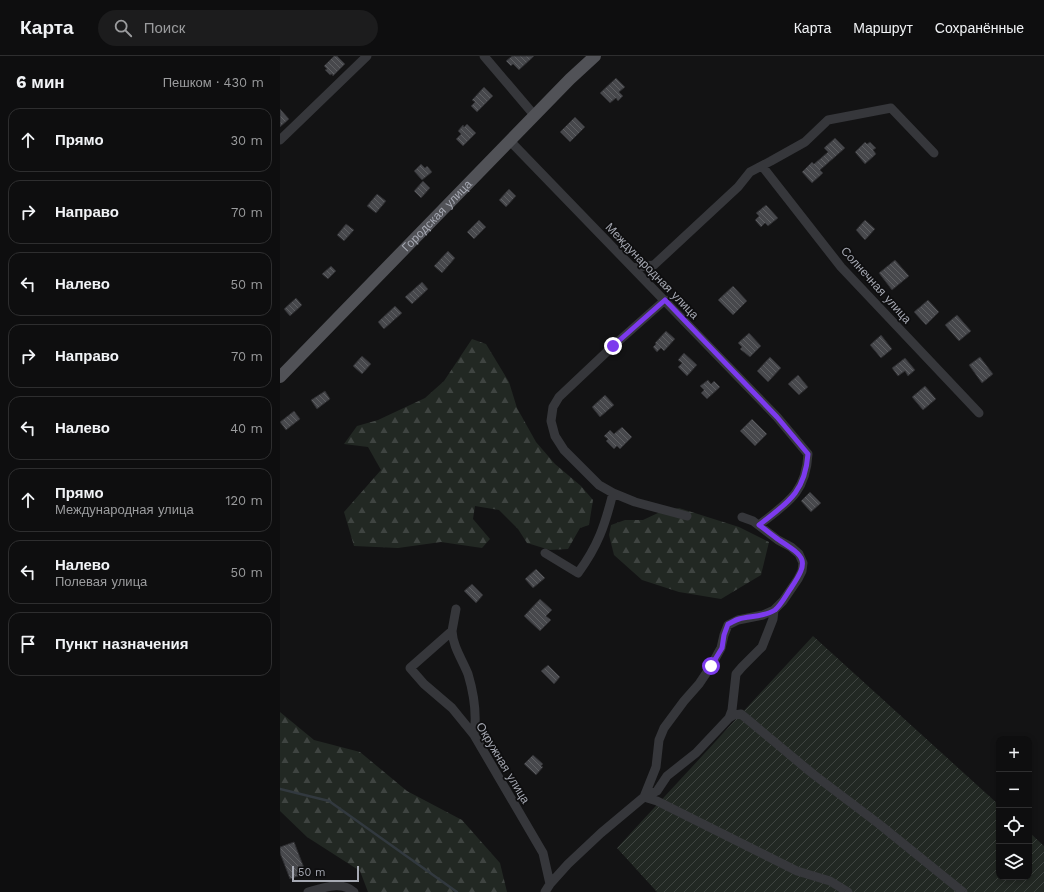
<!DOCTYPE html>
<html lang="ru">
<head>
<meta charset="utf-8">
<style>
	body { margin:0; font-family:"Work Sans",sans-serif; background:#1c1c1d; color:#f1f3f6 }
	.controls { position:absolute; right:12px; bottom:12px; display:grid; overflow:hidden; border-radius:8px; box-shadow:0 2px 6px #0003 }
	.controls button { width:36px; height:36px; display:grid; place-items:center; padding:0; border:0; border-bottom:1px solid #2e2e2f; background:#0e0e0f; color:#f1f3f6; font:20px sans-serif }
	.scale { position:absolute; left:12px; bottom:10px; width:67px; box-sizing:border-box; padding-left:4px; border:2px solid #a6a9b3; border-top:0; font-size:11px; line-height:14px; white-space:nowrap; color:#a6a9b3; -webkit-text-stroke:3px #0e0e0f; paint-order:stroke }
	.stop { position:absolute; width:12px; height:12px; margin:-9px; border:3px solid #7c3aed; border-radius:50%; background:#fff }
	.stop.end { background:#7c3aed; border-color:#fff; box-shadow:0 1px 4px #0008 }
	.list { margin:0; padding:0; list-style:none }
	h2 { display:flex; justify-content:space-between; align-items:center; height:52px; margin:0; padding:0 16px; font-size:17px }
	h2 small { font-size:13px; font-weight:400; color:#9b9c9e }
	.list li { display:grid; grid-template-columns:26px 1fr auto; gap:12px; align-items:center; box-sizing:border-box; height:64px; margin:0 8px 8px; padding:0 8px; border:1px solid #2e2e2f; border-radius:12px }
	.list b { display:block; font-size:15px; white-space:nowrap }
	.list p { margin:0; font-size:13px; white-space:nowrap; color:#9b9c9e }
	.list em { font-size:13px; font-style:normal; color:#9b9c9e }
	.icon { flex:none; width:22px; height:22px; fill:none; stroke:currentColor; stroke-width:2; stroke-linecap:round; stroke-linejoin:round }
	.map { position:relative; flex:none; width:764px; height:836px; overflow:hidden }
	header { display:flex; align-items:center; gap:24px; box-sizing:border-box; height:56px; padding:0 20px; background:#0e0e0f; border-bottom:1px solid #2e2e2f }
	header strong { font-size:19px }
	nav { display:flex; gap:22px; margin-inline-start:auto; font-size:14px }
	.search { width:280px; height:36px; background:#1c1c1d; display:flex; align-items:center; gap:10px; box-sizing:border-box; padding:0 14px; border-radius:22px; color:#9b9c9e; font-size:15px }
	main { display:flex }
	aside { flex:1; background:#0e0e0f }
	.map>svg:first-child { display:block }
	.forest { fill:url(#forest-firs) }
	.garden { fill:url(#garden-furrows) }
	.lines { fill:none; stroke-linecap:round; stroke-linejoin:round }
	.stream { stroke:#32393f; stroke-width:2.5 }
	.building { fill:url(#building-back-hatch); stroke:#2d2d30 }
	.minor { stroke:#36373b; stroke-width:9 }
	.major { stroke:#515257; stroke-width:12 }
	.route { stroke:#7c3aed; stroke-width:5 }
	.labels { text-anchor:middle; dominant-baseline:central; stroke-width:3.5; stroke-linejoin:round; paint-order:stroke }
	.street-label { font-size:12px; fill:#a6a9b3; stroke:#0e0e0f }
</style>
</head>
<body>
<header>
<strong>Карта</strong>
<div class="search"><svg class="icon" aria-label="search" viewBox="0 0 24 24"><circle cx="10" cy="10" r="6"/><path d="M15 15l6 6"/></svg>Поиск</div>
<nav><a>Карта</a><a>Маршрут</a><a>Сохранённые</a></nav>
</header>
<main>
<aside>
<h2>6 мин<small>Пешком · 430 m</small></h2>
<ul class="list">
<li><svg class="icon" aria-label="ahead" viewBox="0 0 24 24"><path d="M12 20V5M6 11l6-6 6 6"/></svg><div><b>Прямо</b></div><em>30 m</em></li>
<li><svg class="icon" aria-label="right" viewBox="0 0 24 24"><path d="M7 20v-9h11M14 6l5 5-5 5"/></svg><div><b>Направо</b></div><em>70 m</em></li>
<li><svg class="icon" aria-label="left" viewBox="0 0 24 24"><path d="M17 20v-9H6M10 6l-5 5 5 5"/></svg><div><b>Налево</b></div><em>50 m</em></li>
<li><svg class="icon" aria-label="right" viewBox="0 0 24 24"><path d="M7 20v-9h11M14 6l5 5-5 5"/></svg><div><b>Направо</b></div><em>70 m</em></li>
<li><svg class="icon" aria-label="left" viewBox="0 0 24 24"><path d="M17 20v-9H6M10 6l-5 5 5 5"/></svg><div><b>Налево</b></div><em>40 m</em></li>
<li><svg class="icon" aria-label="ahead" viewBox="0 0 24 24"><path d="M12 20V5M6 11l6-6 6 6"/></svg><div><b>Прямо</b><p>Международная улица</p></div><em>120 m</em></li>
<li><svg class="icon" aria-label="left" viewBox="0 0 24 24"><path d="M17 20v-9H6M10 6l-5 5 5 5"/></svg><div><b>Налево</b><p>Полевая улица</p></div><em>50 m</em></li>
<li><svg class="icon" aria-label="arrive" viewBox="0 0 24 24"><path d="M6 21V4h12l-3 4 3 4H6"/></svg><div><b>Пункт назначения</b></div></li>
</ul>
</aside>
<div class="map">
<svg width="764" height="836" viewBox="0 0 764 836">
	<defs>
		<pattern id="forest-firs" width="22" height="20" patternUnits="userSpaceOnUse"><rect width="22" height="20" fill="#222823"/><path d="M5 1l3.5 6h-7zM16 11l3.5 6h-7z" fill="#3f4441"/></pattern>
		<pattern id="garden-furrows" width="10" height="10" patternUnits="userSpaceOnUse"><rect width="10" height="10" fill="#222823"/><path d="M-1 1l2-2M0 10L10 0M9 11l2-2" fill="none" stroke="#3f4441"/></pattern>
		<pattern id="building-back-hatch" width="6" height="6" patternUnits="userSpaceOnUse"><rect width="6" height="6" fill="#47484c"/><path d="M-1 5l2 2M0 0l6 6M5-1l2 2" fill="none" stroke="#5f6063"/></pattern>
	</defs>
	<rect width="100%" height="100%" fill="#131314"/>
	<!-- forest -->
	<path class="forest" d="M192 283 206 288 229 326 237 352 256 386 275 408 301 430 313 444 309 469 300 472 288 493 270 494 247 487 238 473 219 454 195 450 193 463 210 483 202 492 161 486 118 492 74 490 64 456 101 414 88 391 64 388 77 370 98 364 145 342 164 325Z
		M399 452 459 471 489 486 481 519 441 543 399 536 362 524 334 499 329 479 331 469 345 464H363L380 456Z
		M0 656 34 684 80 696 127 735 182 764 220 807 227 836H88L80 815 27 781 0 755Z"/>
	<!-- garden -->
	<path class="garden" d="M533 580 719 749V821H749V776L764 790V836H377L337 792Z"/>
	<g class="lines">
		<!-- stream -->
		<path class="stream" d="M0 733 49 745 177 836"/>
	</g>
	<!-- building -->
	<path class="building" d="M54 0H57L65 8 53 20 52 18 50 19 45 14 47 13 44 10Z
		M232 0H254L239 14 233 8 231 10 226 5Z
		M336 22 345 31 339 36 343 40 338 45 336 42 330 47 320 37Z
		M204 31 213 40 197 56 191 50 195 46 192 44Z
		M0 53 9 63 0 71Z
		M295 61 305 71 290 86 280 76Z
		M187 68 196 77 183 90 176 83 181 78 178 75 183 69 184 71Z
		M555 82 565 92 540 114 543 117 532 127 522 116 532 106 534 108 548 96 544 92Z
		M585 86 587 88 590 86 596 92 593 94 596 98 585 108 575 96Z
		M141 108 145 112 147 110 152 116 142 124 134 115Z
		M143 125 150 132 141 142 134 135Z
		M229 133 236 140 226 151 219 144Z
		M97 138 106 145 96 157 87 150Z
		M486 149 498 162 488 170 485 167 481 171 475 164 479 160 476 157Z
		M199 164 206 171 194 183 187 176Z
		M585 164 595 173 585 184 576 174Z
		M66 168 74 174 64 185 57 179Z
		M168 195 175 202 162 217 154 210Z
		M615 204 629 220 612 234 599 217Z
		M51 210 56 215 48 223 42 218Z
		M142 226 148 233 132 248 125 241Z
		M453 230 467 245 453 259 438 244Z
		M16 242 22 249 10 260 4 253Z
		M648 244 659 256 646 269 634 256Z
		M115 250 122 257 104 273 98 266Z
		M677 259 691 275 679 285 665 269Z
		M386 275 395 283 384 295 381 292 377 296 373 291 376 288 375 287Z
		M469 277 481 290 470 301 460 293 462 291 458 287Z
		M601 279 612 293 601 302 590 289Z
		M404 297 417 309 407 320 398 311 402 307 398 304Z
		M82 300 91 308 82 318 73 310Z
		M490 301 501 312 488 326 477 315Z
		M700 301 713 318 702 327 689 309Z
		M625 302 635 314 628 320 625 315 618 320 612 312Z
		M518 319 528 331 519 339 508 328Z
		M428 324 431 328 434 325 440 331 427 343 421 337 424 334 420 330Z
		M645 330 656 343 643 354 632 341Z
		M45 335 50 343 37 353 31 344Z
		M325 339 334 349 320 361 312 351Z
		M14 355 20 363 6 374 0 366Z
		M472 363 487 378 475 390 460 375Z
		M342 371 352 381 340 393 337 390 334 393 326 385 328 383 324 380 330 374 334 378Z
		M530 436 541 447 531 456 521 445Z
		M256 513 265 522 253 532 245 523Z
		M192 528 203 539 196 547 184 535Z
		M260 543 272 554 266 560 271 564 260 575 244 560Z
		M268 609 280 621 274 628 261 615Z
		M253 699 263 708 261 710 263 711 256 719 244 708Z
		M14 786 26 817 10 823 0 797V791Z"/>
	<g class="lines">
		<!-- minor -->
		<path class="minor" d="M204 0 255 60
			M0 84 87 0
			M230 85 497 361 528 398C526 437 507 447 479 469
			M482 110 561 211 699 357
			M353 212 374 209 458 131 470 116 491 105 525 86 548 64 611 52 654 97
			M333 437 355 446 407 460
			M265 497 298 517C318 490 325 469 333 437L319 429 284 394 275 380 271 365 273 351 279 341 333 290 385 244
			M176 553 172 575 130 612 144 628 172 652 194 679 263 797 270 828 265 836
			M494 554 483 559 458 564 448 569 444 579 441 592 431 610 419 628 404 645 384 672 379 684 376 711 364 741 377 745 517 815 550 825 568 836
			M172 575C173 591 182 603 188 618 194 638 197 659 194 679
			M449 662 452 654 456 618 462 611 482 591 493 563 494 554 503 545 518 523 522 515 523 507 519 498 511 491 498 484 473 465 462 461
			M270 828 288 808 321 777 364 741 377 735 387 720 416 697 449 662 454 659 461 658 533 718 599 768 683 836
			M28 836C44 832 61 824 74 836"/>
		<!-- major -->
		<path class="major" id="s1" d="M0 321 290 23 315 0"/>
	</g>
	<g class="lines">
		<!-- route -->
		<path class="route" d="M333 290 385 244 497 361 528 398C525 437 507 447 479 469 486 474 492 479 499 484 525 501 530 504 511 532 506 539 502 548 495 554 484 561 470 560 459 563 455 564 451 567 448 568L444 579 442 592 431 610"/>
	</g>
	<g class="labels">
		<!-- street labels -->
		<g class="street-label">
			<text stroke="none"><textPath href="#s1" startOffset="225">Городская улица</textPath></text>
			<text transform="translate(372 215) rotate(46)">Международная улица</text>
			<text transform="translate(596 229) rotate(48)">Солнечная улица</text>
			<text transform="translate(223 707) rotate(59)">Окружная улица</text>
		</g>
	</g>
</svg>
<div class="controls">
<button>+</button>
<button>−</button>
<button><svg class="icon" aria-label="locate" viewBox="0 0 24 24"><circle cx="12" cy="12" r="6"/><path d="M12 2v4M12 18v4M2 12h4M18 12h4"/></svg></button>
<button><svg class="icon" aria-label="layers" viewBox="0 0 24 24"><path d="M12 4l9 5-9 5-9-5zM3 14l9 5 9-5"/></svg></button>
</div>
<div class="scale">50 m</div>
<div class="stop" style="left:431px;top:610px"></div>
<div class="stop end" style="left:333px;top:290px"></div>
</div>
</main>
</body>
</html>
